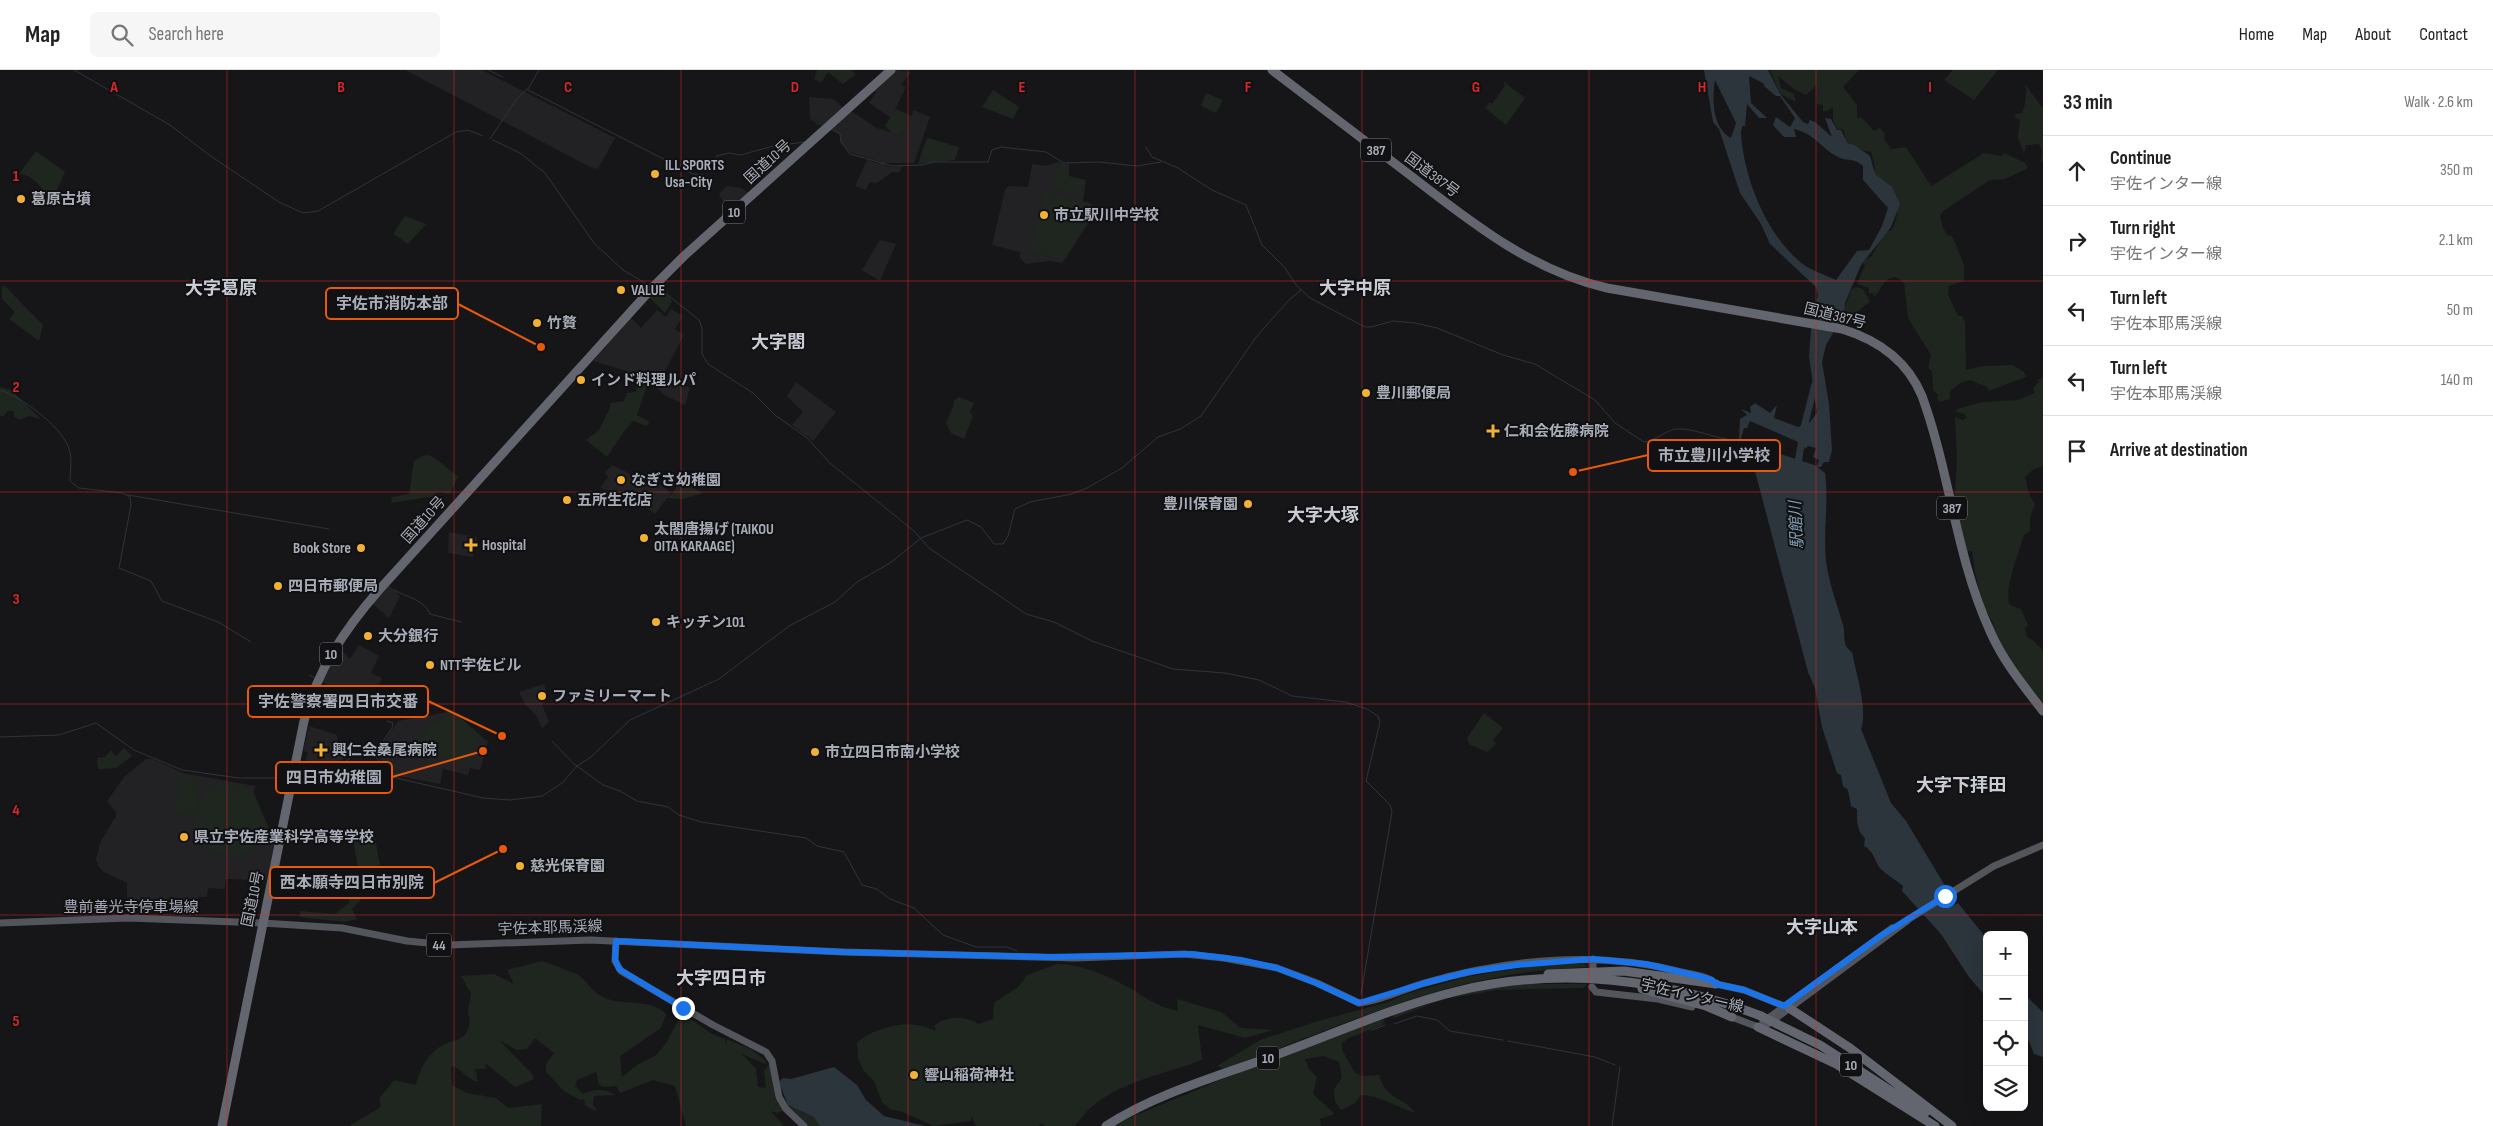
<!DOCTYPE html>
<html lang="en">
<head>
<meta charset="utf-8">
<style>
	body { margin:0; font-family:"Sofia Sans Condensed","Noto Sans JP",sans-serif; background:#f6f6f6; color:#222 }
	.controls { position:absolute; right:15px; bottom:15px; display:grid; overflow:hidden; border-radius:8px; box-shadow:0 5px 20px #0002 }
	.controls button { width:45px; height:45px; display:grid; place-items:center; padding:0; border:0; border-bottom:1px solid #e0e0e0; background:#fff; color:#222; font:25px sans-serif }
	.stop { position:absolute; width:15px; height:15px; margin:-11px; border:4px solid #1a73e8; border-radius:50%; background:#fff }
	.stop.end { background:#1a73e8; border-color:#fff; box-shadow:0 1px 5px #0008 }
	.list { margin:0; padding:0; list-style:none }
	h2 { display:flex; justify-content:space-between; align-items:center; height:65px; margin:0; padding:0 20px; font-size:21px }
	h2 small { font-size:16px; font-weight:400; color:#767676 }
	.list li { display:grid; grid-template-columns:32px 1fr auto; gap:15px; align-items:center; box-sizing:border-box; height:70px; padding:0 20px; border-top:1px solid #e0e0e0 }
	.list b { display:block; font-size:19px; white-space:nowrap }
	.list p { margin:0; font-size:16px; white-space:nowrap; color:#767676 }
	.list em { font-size:16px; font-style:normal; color:#767676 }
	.icon { flex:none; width:28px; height:28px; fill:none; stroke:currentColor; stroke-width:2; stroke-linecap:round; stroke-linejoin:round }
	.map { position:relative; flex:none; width:2043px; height:1056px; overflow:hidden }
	header { display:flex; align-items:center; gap:30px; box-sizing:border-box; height:70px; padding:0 25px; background:#fff; border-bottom:1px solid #e0e0e0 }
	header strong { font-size:24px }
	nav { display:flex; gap:28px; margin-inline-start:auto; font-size:18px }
	.search { width:350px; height:45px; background:#f6f6f6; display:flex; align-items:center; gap:12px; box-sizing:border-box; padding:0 18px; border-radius:8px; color:#767676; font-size:19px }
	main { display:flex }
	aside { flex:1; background:#fff }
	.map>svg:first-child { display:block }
	.built { fill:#222225 }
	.green { fill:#1e261f }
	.water { fill:#2c353c; fill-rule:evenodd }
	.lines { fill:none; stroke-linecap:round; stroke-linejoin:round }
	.stream { stroke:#2c353c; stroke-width:1 }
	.river { stroke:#2c353c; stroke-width:7 }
	.major { stroke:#53555c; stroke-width:7 }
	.highway { stroke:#63666e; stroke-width:9 }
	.highway-bridge { stroke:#63666e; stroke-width:9 }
	.route { stroke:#1a73e8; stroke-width:6 }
	.grid { fill:none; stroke:#d62828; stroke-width:1; stroke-opacity:0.55 }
	.poi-dot { fill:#f2b134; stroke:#111113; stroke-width:2 }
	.labels { text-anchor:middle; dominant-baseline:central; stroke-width:4; stroke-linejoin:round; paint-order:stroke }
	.shield { fill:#111113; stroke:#7b7e86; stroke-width:1 }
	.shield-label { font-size:14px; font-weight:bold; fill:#a8adb8 }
	.street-label { font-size:15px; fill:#a8adb8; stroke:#111113 }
	.poi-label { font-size:15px; font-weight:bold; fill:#a8adb8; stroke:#111113; text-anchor:start }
	.water-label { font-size:16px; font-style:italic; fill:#7f9bb3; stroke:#111113 }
	.quarter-label { font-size:18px; font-weight:bold; fill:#c9ccd4; stroke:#111113 }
	.grid-label { font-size:16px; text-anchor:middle; font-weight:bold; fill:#d62828; stroke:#111113; stroke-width:4; stroke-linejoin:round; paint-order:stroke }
	.leader { fill:none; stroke:#e8590c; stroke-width:2 }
	.callout-dot { fill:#e8590c; stroke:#111113; stroke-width:2 }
	.callout { fill:#111113; stroke:#e8590c; stroke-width:2 }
	.callout-label { font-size:16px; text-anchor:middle; font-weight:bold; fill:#a8adb8 }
</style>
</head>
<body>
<header>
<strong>Map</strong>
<div class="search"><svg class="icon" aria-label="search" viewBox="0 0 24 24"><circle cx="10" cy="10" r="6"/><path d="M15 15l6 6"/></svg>Search here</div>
<nav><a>Home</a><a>Map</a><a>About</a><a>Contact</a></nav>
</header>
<main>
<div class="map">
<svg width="2043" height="1056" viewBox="0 0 2043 1056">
	<rect width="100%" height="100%" fill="#161618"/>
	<!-- built -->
	<path class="built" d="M405 0H482L615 68 598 99 590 97Z
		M895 0 911 2 901 15 906 17 891 48 869 33 876 22 874 20Z
		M809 27 833 29 844 38 823 56 818 55 810 49Z
		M914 40 930 47 914 93H885L884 96 892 97 902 96 899 103 892 102 877 113 870 112 866 120 855 116 867 90 880 94 881 92 849 82 841 72 840 64 831 58 851 41 877 58 901 66Z
		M1058 92 1069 94V106L1086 110 1083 131 1092 134 1088 154 1062 193 1050 191 1026 194 1020 188V182L992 175 1005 120 1008 116 1028 117 1032 94 1046 96Z
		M727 116 741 118 749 123 737 134 732 130 725 136 719 124Z
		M880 170 896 174 880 211 862 200Z
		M671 239 683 246 675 259 684 265 664 303 690 318 685 335 666 326 643 306 593 291 631 248 641 258 657 240 666 247Z
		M796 312 836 342 813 371 792 355 803 342 787 326Z
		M612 395 652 414 653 412 662 416 671 423 655 444 632 427 600 418 608 407 605 403Z
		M449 462 477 467 473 487 448 483Z
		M389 515 400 526 389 548 372 533Z
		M359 575 379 586 371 603 382 608 366 647 357 646 361 636 322 612 339 578 350 589Z
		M544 614 548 627 542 635 549 651 542 658 536 645 525 634 519 622Z
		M448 642 458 646 488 672 480 700 470 698 468 705 443 699 440 714 393 705 376 684 398 651Z
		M309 656 337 665 340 681 344 689 308 701 306 688 308 683 303 681Z
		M146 689H153L183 703 255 716 254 723 270 761H277L267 811 261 807 251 810 226 809 225 819 208 818 207 827H198L197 846 188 845 186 833 131 832 127 827V813L104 802 98 796 96 789 100 773 116 746V742L107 731 125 706Z"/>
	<!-- green -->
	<path class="green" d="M817 0H851L856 4 843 14 828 2 821 13 814 9Z
		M1770 0H1859L1843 17 1857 35V48L1861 47 1874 61 1880 58 1885 64 1884 69 1891 79 1906 77 1931 116 1984 83 2002 86 2004 83 2025 93 2028 98 2005 109 1990 110 1943 141 1940 146 1943 158 1947 165 1952 166 1957 177 1964 196V211L1949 216 1948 225 1958 246H1962L1965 252 1966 300 1982 296 2013 295 2024 302 2026 307 1989 321 1987 317 1970 310 1960 313 1950 321V329L1940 332 1937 329 1938 325 1933 320 1932 301 1928 298 1931 285 1908 248 1904 213 1898 208C1883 205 1882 220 1874 227L1873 223H1869V218L1857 214 1865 195 1862 192 1872 186 1884 163 1892 160C1905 133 1891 124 1874 103L1875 98 1871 82 1850 78 1845 71V64L1842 59H1837L1833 50V37L1827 41H1823V35L1817 34 1816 16 1806 25 1795 20 1778 6 1781 18 1794 24 1796 32 1780 24Z
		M1953 0H1998L1974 30 1944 10Z
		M1503 11 1525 28 1506 55 1485 38 1490 32 1492 34 1505 16Z
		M2025 14 2043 39V92L2041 91 2042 82 2039 74 2026 75 2024 83 2018 68 2020 50 2014 47 2016 44 2022 43C2026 33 2027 25 2025 14Z
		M993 20 1019 37 1013 49 982 37Z
		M1206 23 1223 30 1216 43 1201 36Z
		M896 39 911 46 901 66 892 63 885 56Z
		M928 68 959 77 955 90 918 94 926 70Z
		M36 81 65 102 51 133C45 122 33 103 19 104Z
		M1056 93 1068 95V106L1085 110 1082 126 1052 117Z
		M1045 121 1089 136 1086 154 1065 190 1030 181Z
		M405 146 426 154 408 174 393 164Z
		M4 215 43 255 39 271 9 249 15 242 2 229V218Z
		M1855 217 1863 219 1870 232C1860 237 1854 248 1845 251L1844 240 1851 220Z
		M656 218C664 219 670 224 672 232L665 243 649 227Z
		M2043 308V396L2034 399 2025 407 2029 424 2035 434 2030 448V461L2024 465C2019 482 2003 521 2010 535L2021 539 2028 555 2025 559 2027 567 2034 571 2043 581V639L2009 592 1991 558 1993 553C1979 530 1976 508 1972 481L1967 482 1954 439 1957 388 1955 347 1962 350 1967 348 1965 344 1956 342 1957 339 1982 332 2017 330 2035 323 2033 318 2039 312 2037 310Z
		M642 310 648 313 637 345 648 351 649 353 646 356 633 351 622 364 607 387 586 370 599 360 610 338V333L624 331 627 323 636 322 637 315Z
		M0 317 11 320 41 349 29 346 20 350 14 347V341H8L4 346H0Z
		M959 327 974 333 970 342 973 346 964 369 951 363 946 353 953 337 954 331Z
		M428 385C439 389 448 400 458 406L450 424 437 422 435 426 391 433 392 427 409 424 414 391 422 386Z
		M680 411 703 423 683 429 667 428 673 423Z
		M446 642 458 646 480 665 469 690 462 694 415 680 432 652 443 651Z
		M1484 643 1503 658 1493 670 1496 674 1487 682 1469 674 1467 668Z
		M124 678 132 686 116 698 98 699 97 688 105 687 111 680 116 686Z
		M181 706 200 708 195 746 174 743Z
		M223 713 241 716 253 723 266 756C264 764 259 770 254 776 236 796 219 782 197 774L195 771C193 748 198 719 223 713Z
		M374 763 380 795 359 800 352 767Z
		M349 820 369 821 352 839 357 849 345 852 300 847V841L335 844 349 833Z
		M542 891 577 904C587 910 589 920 603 927 623 937 649 927 666 944L661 958 620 986 622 1007 637 995 655 986 665 975 682 943 712 964 725 969 726 975 727 969 752 980 766 991 765 994 742 984 756 999 758 1017 766 1018 764 1001 770 993 773 996 772 1008 775 1029 819 1049 822 1053 820 1056H801L785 1040 777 1043 771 1041 784 1056H686L675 1016 653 1010 620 1023 616 1016 605 1017 599 1015 596 1002 577 1010 575 1016 583 1024C592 1019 606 1018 615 1025L594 1026 593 1035 597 1039 595 1041 585 1035 584 1029 580 1030 564 1021 546 1002V994L554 983 535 968 527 979 517 980 499 970 531 1003 534 1009 515 1017 485 993 486 999H475L478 1012C467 1010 462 998 451 996L452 1015 467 1023 496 1028 508 1038 542 1034 541 1056H349L381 1037 379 1029 394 1010 416 1015C420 997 429 981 447 973 457 969 464 970 468 959 471 953 468 946 468 940 469 934 470 929 471 924L461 906 494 904 514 914 507 900Z
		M1583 893 1588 897C1543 899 1500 905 1457 916 1377 937 1301 971 1224 999L1217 996 1260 970 1315 952 1388 932 1406 924 1466 907 1526 897Z
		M1057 894C1083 894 1111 907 1133 920 1147 929 1161 938 1178 941L1177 929 1221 942 1241 958 1274 960 1245 968 1198 955 1202 990C1168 1003 1124 1011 1095 1034 1087 1040 1081 1049 1074 1056H1044L1043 1053 1038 1056H976L972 1047 971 1051 934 1056 900 1041 891 1040 882 1032 874 1011 863 1000 858 988 857 973C870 960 900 952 917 955 924 956 930 959 936 961L934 956C948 945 964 946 979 954L993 949 994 933 1019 916 1027 905Z
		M1525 914H1587L1583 918 1497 920 1445 929 1394 948 1392 945 1478 920Z
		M1382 949 1385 951 1382 955 1349 968 1342 973V980L1355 1003 1363 1006 1379 1005C1387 1032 1403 1025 1415 1043 1399 1038 1376 1024 1361 1025L1355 1033 1341 1040 1335 1031 1334 1019 1342 1008 1339 992 1324 986 1305 989 1309 999 1317 1007 1313 1024 1335 1044 1320 1049 1321 1056H1116L1127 1049 1225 1008Z"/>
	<!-- water -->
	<path class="water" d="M1704 0H1768L1780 24 1803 52 1808 54 1810 50 1815 52 1832 67 1825 48 1831 49 1837 60H1841L1847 73 1854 75 1870 86 1875 104 1892 117 1900 134 1891 157 1861 195 1845 233 1844 244 1826 275 1822 292 1829 334 1832 380 1829 392H1824L1821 397H1817L1825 403C1829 432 1823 462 1826 491 1829 513 1837 534 1843 555 1846 565 1841 575 1852 582 1856 603 1868 640 1861 659L1891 733 1906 751 1947 819 1939 826 1942 831 1950 837 1958 833 1987 869V928L1969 907 1941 864 1902 821 1903 816C1897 811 1884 803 1880 798 1874 790 1874 781 1864 776L1865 768C1856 761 1857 749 1857 739L1851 736 1848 720 1843 716 1841 705 1837 703 1822 657 1815 618 1808 602 1755 401 1741 375 1731 371 1739 369 1740 349 1747 345 1741 339 1751 343 1750 337 1755 333 1770 343 1777 335 1774 348 1798 357 1810 352 1817 343 1809 286 1811 259 1818 225 1816 217 1770 174 1761 154 1740 123 1719 59 1713 52ZM1749 6 1763 13 1765 17 1776 26H1780L1795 48 1790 57 1776 47 1773 55 1784 67H1796L1794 59C1816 64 1820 78 1838 87 1848 92 1853 87 1863 96V110L1888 138 1882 156 1869 180 1857 181 1836 210C1826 205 1813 201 1804 195 1767 167 1743 107 1741 62L1742 56H1745L1747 34 1759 48H1767L1751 33ZM1715 10 1736 53 1731 68C1712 58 1712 28 1715 10ZM1750 351 1803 374 1805 379 1808 376 1816 378 1813 387 1819 390 1817 396 1740 371 1744 358H1747Z
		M2024 924 2043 942V987L2034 984 2029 971 2024 967Z
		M834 997 857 1015 866 1030 884 1046 925 1056H820L814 1047 788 1035 779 1012 783 1008 791 1009Z"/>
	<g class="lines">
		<!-- stream -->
		<path class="stream" d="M74 0 170 55 212 87 279 132 303 143 318 141 456 62 468 60 483 66
			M488 0 503 7
			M526 19 693 104 703 105
			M528 19 539 0
			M831 59 840 64 841 72 850 84 892 96 922 95 934 92H988L992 80 1001 77 1046 82 1064 93 1099 92 1137 96 1161 92
			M490 69 515 31 526 20
			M493 70 520 83 545 103 594 173 623 200 650 216
			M1146 77 1152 87 1178 98 1212 120 1246 135 1262 175 1285 198 1296 215 1310 228 1365 257H1371L1393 251 1415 253 1437 258 1503 285 1535 294 1595 330 1615 353 1644 372C1656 371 1664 361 1676 359 1688 357 1716 368 1731 370
			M707 100 717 86 729 83 741 85 773 76 805 72
			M659 218 699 250 702 258V284L708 294 753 323 775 345 806 367 830 393 914 461 929 478 1026 544 1054 552 1092 571 1173 599 1225 603 1259 610 1292 626 1345 632 1367 639 1378 646 1380 652 1366 711 1390 735 1392 742 1361 924
			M0 320C22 327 59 355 68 376 73 388 70 400 70 411L79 418 123 423 130 427 131 435 119 498 151 511 162 531 218 552 251 572
			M128 425 329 459
			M394 520C406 527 425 530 430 544L461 552
			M309 605 315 608
			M361 637 368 643 377 645
			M0 667 59 665 96 653 134 680 182 700 239 708H288
			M552 671 574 694 577 696 591 687 630 650 719 609 789 556 835 532 857 512 890 493 921 468 967 450 981 457 994 474H1003L1008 466 1015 439 1030 432 1072 424 1087 418 1122 398 1158 367 1180 359 1201 346 1257 266 1288 231 1301 220
			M374 685 392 658 393 653 387 651
			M311 704 343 694 353 685 362 682 376 687 392 707 483 728 510 730 542 726 562 713 577 696 603 715 620 721 637 731 668 737 679 745 701 752 806 768 817 776 844 782 862 815 877 819 890 829 914 838 943 865 976 877H1007L1017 881
			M1394 954 1417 946 1437 950 1450 961 1503 970
			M1372 960 1385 955
			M1508 971 1595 987 1615 995
			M1612 1056 1620 997"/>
		<!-- river -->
		<path class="river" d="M1797 399 1804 357 1815 314"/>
		<!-- major -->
		<path class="major" d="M1904 852 1994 796 2043 775
			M0 853 128 848 262 853 342 858 407 871 449 875 590 870 843 882 1075 888 1184 884 1224 888 1277 898 1317 913 1359 933C1381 931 1403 919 1425 913 1504 890 1596 880 1677 901 1688 904 1708 905 1716 914L1744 920 1789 938
			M616 871 615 891 621 901 713 955 766 982 772 991 779 1027 786 1039 804 1056
			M1593 897V889
			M1592 917 1596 922 1658 929 1692 937
			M1729 946 1758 957 1768 954 1907 851
			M1763 952 1892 858"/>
		<!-- highway -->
		<path class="highway" d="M1272 0C1315 33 1359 66 1402 99 1466 148 1528 200 1607 218L1842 259C1878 270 1907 290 1922 326 1950 403 1956 487 1990 561 2003 591 2023 615 2043 641
			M1548 904 1624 901 1716 914
			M1642 919 1706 936 1732 947
			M1789 938 1850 978 1952 1056
			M1777 954 1820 975 1925 1043
			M1758 957 1836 994 1935 1056
			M222 1056 304 651C317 600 345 559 379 520L654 216 684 186 891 0
			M1106 1056C1157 1023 1219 1006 1276 985 1336 963 1396 936 1458 921 1560 896 1665 909 1761 946"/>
		<!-- highway-bridge -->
		<path class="highway-bridge" d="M1761 946 1777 954"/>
	</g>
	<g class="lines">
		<!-- route -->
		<path class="route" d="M683 938 619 899 615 889 616 871 843 882 1048 887 1192 884 1241 890 1277 898 1316 913 1359 933 1425 913 1468 902 1517 895 1593 889 1646 894 1698 906 1712 910 1716 914 1744 920 1784 936 1882 865 1945 826"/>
	</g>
	<!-- grid -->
	<path class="grid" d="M227 0V1056M454 0V1056M681 0V1056M908 0V1056M1135 0V1056M1362 0V1056M1589 0V1056M1816 0V1056M0 211H2043M0 422H2043M0 634H2043M0 845H2043"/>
	<!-- markers -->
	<g class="poi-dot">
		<circle cx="655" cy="104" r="5"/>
		<circle cx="21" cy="129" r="5"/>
		<circle cx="1044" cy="145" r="5"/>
		<circle cx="621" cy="220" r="5"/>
		<circle cx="537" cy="253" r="5"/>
		<circle cx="581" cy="310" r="5"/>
		<circle cx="1366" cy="323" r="5"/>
		<path d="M1490.5 353.5h5v5h5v5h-5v5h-5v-5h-5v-5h5z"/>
		<circle cx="621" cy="410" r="5"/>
		<circle cx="567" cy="430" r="5"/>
		<circle cx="1248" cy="434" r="5"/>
		<circle cx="644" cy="468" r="5"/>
		<path d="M468.5 467.5h5v5h5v5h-5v5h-5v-5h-5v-5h5z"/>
		<circle cx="361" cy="478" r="5"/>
		<circle cx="278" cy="516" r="5"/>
		<circle cx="656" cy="552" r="5"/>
		<circle cx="368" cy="566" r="5"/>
		<circle cx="430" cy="595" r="5"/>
		<circle cx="542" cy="626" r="5"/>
		<path d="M318.5 672.5h5v5h5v5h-5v5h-5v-5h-5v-5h5z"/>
		<circle cx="815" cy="682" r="5"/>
		<circle cx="184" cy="767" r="5"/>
		<circle cx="520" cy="796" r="5"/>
		<circle cx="914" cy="1005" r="5"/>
	</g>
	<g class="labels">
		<!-- shield labels -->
		<g class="shield">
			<rect x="1361" y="68.5" width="30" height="23" rx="4"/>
			<rect x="723" y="130.5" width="22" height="23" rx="4"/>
			<rect x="1937" y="426.5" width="30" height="23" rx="4"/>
			<rect x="320" y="572.5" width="22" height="23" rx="4"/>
			<rect x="426.5" y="863.5" width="25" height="23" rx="4"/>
			<rect x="1257" y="976.5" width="22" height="23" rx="4"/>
			<rect x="1840" y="983.5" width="22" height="23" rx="4"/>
		</g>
		<g class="shield-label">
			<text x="1376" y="80">387</text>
			<text x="734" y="142">10</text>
			<text x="1952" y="438">387</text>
			<text x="331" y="584">10</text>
			<text x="439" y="875">44</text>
			<text x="1268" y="988">10</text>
			<text x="1851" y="995">10</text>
		</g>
		<!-- street labels -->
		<g class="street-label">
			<text transform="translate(768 92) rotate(-42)">国道10号</text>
			<text transform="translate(1432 105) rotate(37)">国道387号</text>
			<text transform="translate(1835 246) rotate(14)">国道387号</text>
			<text transform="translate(424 450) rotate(-48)">国道10号</text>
			<text transform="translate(253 829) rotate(-78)">国道10号</text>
			<text x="131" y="837">豊前善光寺停車場線</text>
			<text transform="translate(550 858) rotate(-2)">宇佐本耶馬渓線</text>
			<text transform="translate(1692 926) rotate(13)">宇佐インター線</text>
		</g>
		<!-- poi labels -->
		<g class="poi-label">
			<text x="665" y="95">ILL SPORTS<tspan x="665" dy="17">Usa-City</tspan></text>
			<text x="31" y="129">葛原古墳</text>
			<text x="1054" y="145">市立駅川中学校</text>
			<text x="631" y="220">VALUE</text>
			<text x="547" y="253">竹贅</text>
			<text x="591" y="310">インド料理ルパ</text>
			<text x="1376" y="323">豊川郵便局</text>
			<text x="1504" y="361">仁和会佐藤病院</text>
			<text x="631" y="410">なぎさ幼稚園</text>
			<text x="577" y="430">五所生花店</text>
			<text x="1238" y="434" text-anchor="end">豊川保育園</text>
			<text x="654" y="459">太閤唐揚げ (TAIKOU<tspan x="654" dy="17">OITA KARAAGE)</tspan></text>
			<text x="482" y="475">Hospital</text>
			<text x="351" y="478" text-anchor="end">Book Store</text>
			<text x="288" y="516">四日市郵便局</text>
			<text x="666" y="552">キッチン101</text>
			<text x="378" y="566">大分銀行</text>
			<text x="440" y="595">NTT宇佐ビル</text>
			<text x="552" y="626">ファミリーマート</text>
			<text x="332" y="680">興仁会桑尾病院</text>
			<text x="825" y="682">市立四日市南小学校</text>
			<text x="194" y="767">県立宇佐産業科学高等学校</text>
			<text x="530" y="796">慈光保育園</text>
			<text x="924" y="1005">響山稲荷神社</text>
		</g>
		<!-- water labels -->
		<g class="water-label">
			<text transform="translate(1797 455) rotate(-93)">駅館川</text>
		</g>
		<!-- quarter labels -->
		<g class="quarter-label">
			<text x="221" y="218">大字葛原</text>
			<text x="1355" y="218">大字中原</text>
			<text x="778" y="272">大字閤</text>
			<text x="1323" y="445">大字大塚</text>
			<text x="1961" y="715">大字下拝田</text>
			<text x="1822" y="857">大字山本</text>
			<text x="721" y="908">大字四日市</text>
		</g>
	</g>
	<g class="grid-label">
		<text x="114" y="22">A</text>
		<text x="341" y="22">B</text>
		<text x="568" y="22">C</text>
		<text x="795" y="22">D</text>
		<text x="1022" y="22">E</text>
		<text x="1248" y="22">F</text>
		<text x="1476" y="22">G</text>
		<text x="1702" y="22">H</text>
		<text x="1930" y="22">I</text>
		<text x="16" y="111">1</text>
		<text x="16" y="322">2</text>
		<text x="16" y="534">3</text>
		<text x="16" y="745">4</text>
		<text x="16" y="956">5</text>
	</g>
	<!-- callouts -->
	<path class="leader" d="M541 277L458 234M1573 402L1648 385M502 666L428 631M483 681L392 707M503 779L434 813"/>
	<g class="callout-dot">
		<circle cx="541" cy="277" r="5"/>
		<circle cx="1573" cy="402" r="5"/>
		<circle cx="502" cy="666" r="5"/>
		<circle cx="483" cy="681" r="5"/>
		<circle cx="503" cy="779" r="5"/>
	</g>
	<g class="callout">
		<rect x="326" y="218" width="132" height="31" rx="5"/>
		<rect x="1648" y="370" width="132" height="31" rx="5"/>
		<rect x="248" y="616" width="180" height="31" rx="5"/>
		<rect x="276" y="692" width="116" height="31" rx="5"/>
		<rect x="270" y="797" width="164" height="31" rx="5"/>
	</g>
	<g class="callout-label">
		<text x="392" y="239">宇佐市消防本部</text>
		<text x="1714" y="391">市立豊川小学校</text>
		<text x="338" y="637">宇佐警察署四日市交番</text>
		<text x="334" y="713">四日市幼稚園</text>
		<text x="352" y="818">西本願寺四日市別院</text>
	</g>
</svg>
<div class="controls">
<button>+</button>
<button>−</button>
<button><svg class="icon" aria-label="locate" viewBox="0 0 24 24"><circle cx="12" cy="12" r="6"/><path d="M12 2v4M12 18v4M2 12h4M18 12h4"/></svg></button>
<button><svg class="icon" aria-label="layers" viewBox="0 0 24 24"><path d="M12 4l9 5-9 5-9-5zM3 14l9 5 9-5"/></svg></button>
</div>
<div class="stop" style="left:1945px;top:826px"></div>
<div class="stop end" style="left:683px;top:938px"></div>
</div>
<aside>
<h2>33 min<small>Walk · 2.6 km</small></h2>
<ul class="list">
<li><svg class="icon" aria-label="ahead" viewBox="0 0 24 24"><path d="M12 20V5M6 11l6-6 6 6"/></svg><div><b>Continue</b><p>宇佐インター線</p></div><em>350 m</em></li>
<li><svg class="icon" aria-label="right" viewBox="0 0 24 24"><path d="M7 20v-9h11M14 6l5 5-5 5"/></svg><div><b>Turn right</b><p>宇佐インター線</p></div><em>2.1 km</em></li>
<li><svg class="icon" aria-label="left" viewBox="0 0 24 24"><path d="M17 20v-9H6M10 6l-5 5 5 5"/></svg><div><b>Turn left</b><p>宇佐本耶馬渓線</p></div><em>50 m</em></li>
<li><svg class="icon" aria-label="left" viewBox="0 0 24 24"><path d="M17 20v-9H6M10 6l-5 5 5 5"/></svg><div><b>Turn left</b><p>宇佐本耶馬渓線</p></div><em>140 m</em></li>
<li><svg class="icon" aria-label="arrive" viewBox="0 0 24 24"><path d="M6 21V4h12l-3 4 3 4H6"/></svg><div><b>Arrive at destination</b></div></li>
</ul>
</aside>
</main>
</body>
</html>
